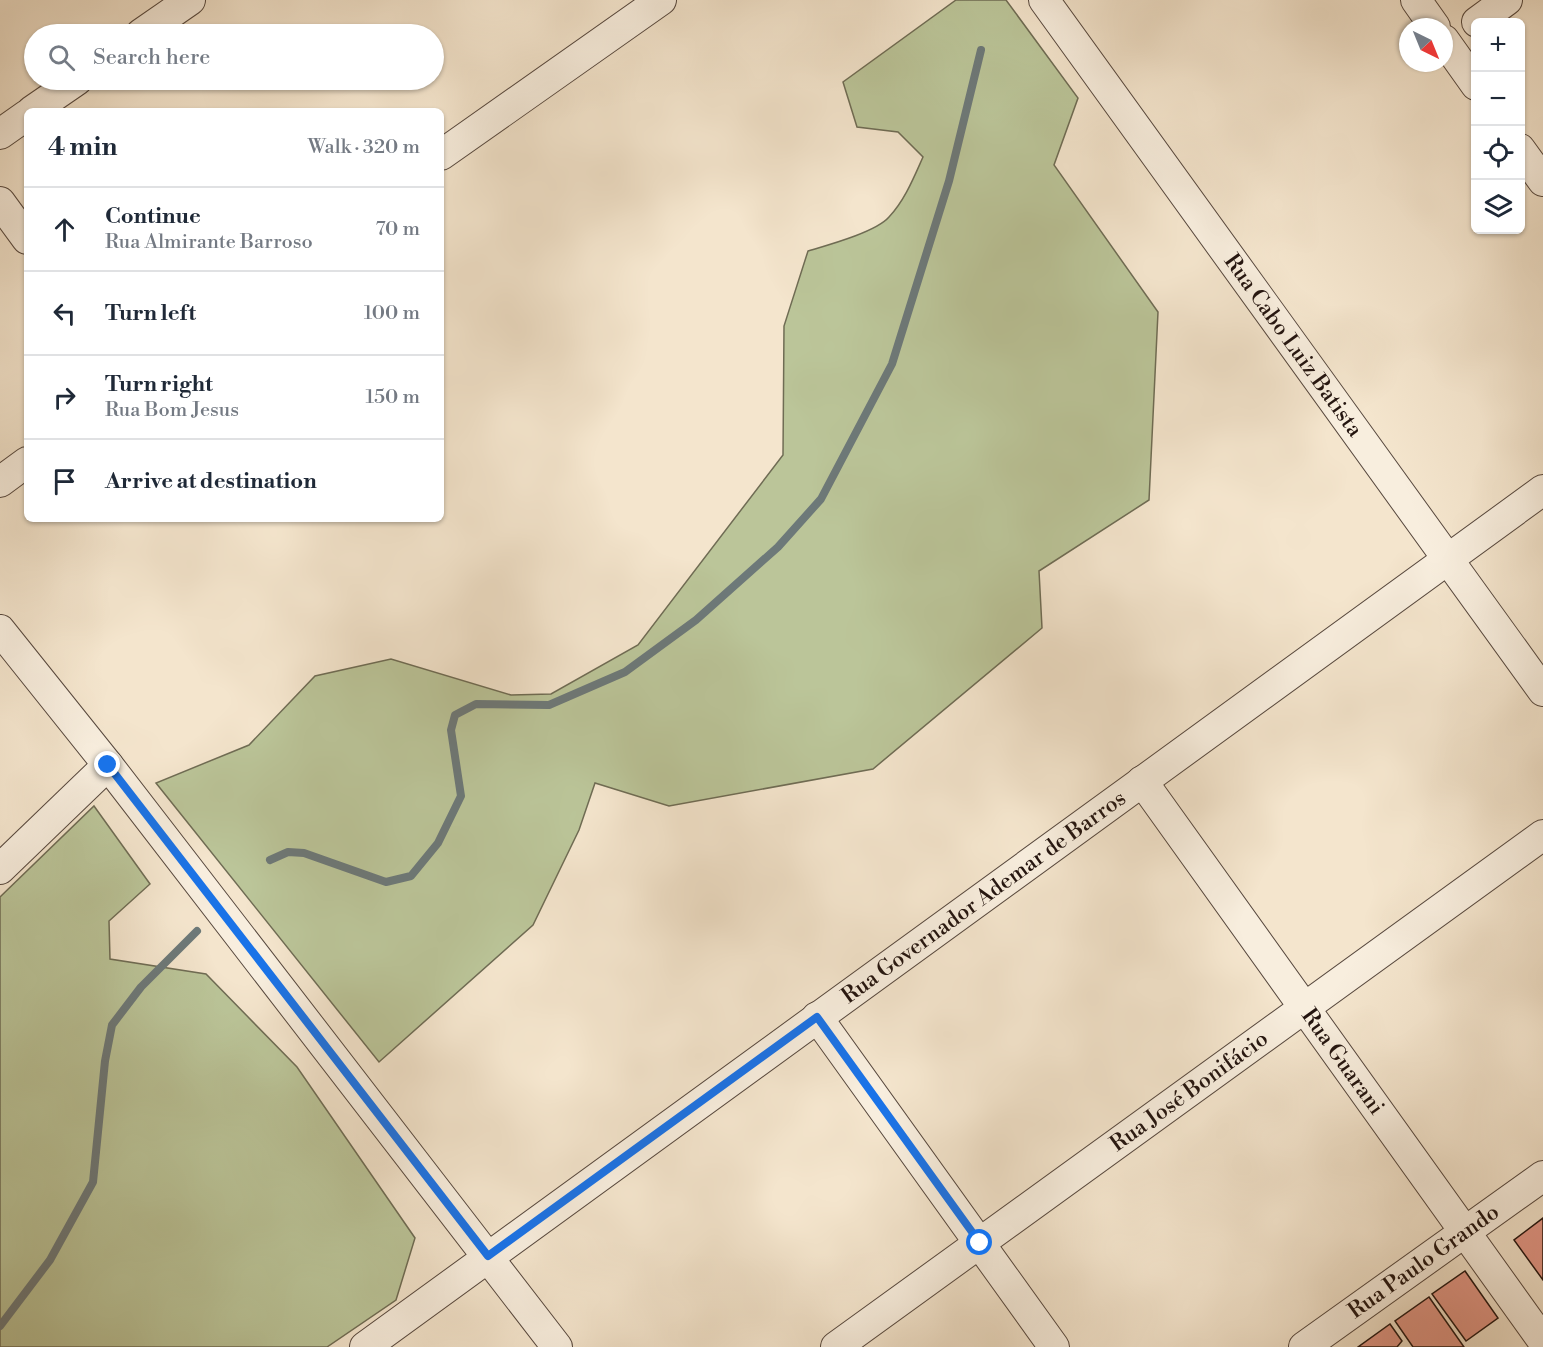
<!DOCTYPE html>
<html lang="en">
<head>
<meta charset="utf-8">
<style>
	body { margin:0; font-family:"Libre Bodoni",serif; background:#f2f2f3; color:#1f2937 }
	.controls { position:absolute; right:18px; top:18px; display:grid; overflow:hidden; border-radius:9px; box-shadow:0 2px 4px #0004 }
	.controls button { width:54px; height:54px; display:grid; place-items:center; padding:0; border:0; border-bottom:2px solid #e0e1e3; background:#fff; color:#1f2937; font:30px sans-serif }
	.compass { position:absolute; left:1399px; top:18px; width:54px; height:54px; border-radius:50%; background:#fff; box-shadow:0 2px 4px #0004; rotate:137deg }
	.stop { position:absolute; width:18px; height:18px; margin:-14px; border:4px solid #1a73e8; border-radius:50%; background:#fff }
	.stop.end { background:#1a73e8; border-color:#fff; box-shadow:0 2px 6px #0008 }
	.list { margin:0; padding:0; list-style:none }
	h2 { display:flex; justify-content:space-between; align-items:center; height:78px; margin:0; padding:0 24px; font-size:26px }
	h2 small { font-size:20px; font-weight:400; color:#747a83 }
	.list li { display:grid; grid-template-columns:39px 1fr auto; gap:18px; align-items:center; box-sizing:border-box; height:84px; padding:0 24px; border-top:2px solid #e0e1e3 }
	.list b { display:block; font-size:22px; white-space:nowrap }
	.list p { margin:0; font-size:20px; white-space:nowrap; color:#747a83 }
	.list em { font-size:20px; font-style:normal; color:#747a83 }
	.icon { flex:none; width:33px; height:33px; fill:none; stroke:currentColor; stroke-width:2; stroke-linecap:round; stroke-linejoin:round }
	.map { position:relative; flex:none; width:1543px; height:1347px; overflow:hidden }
	.search { position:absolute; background:#fff; box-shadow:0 2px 4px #0004; left:24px; top:24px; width:420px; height:66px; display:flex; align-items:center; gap:15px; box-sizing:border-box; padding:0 21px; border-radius:33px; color:#747a83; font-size:22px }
	.panel { position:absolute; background:#fff; box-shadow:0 2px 4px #0004; left:24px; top:108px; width:420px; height:414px; border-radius:9px }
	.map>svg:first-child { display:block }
	.green { fill:#bbc599; stroke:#6f6c54; stroke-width:1.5 }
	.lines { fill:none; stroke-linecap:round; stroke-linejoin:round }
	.stream { stroke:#6d7979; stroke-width:8 }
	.building { fill:#e39787; stroke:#23140f; stroke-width:1.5 }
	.minor-casing { stroke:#57483e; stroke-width:32 }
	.minor { stroke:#f8eede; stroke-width:30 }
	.route { stroke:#1a73e8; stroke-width:8 }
	.labels { text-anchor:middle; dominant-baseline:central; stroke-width:5; stroke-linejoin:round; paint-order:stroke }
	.street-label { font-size:22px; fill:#23140f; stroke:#f8eede }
</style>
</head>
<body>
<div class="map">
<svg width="1543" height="1347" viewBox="0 0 1543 1347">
	<rect width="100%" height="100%" fill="#f4e5cd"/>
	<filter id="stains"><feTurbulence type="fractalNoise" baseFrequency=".00333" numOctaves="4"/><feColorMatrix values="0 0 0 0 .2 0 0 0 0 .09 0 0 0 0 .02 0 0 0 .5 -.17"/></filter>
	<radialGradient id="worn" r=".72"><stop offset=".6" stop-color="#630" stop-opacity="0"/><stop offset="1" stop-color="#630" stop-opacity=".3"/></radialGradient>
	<!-- green -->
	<path class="green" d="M956 0H1006L1078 98 1054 165 1158 312 1149 500 1039 571 1042 628 873 769 669 806 595 783 579 830 533 925 379 1062 156 783 249 745 315 676 391 659 511 695 551 694 638 645 783 455 784 326 808 251C828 245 876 232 889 217 905 200 914 177 923 157L898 132 857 127 843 82Z
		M94 806 150 884 109 921 110 959 206 974 297 1067 415 1238 396 1300 327 1347H0V897Z"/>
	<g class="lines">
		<!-- stream -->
		<path class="stream" d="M270 860 288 852 304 853 386 882 411 876 438 843 461 796 451 730 455 715 476 704 549 705 625 672 696 620 778 547 821 499 892 364 949 181 981 50
			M0 1326 50 1260 93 1182 105 1061 112 1025 141 987 197 931"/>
	</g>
	<!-- building -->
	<path class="building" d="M1543 1218V1280L1514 1240Z
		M1465 1271 1498 1318 1466 1341 1432 1294Z
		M1429 1297 1464 1347H1413L1395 1321Z
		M1390 1324 1402 1341 1397 1347H1358Z"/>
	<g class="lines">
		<!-- minor casing -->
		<g class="minor-casing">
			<g id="minor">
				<path id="s1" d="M1044 0 1543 691"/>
				<path d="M1416 0 1435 27"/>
				<path d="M1477 22 1507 0"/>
				<path d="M141 34 190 0"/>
				<path d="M1444 40 1476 85"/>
				<path d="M32 111 77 80"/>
				<path d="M0 134 27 115"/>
				<path d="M1520 149 1543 181"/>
				<path d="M441 155 661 0"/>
				<path d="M0 202 27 239"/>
				<path d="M0 482 27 462"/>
				<path d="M0 630 108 765 557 1347"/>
				<path id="s2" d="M1142 781 1543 1341"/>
				<path d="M0 869 108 765"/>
				<path d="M817 1017 1054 1347"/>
				<path id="s3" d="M365 1347 1543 490"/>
				<path id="s4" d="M836 1347 1543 835"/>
				<path id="s5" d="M1304 1347 1543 1176"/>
			</g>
		</g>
		<!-- minor -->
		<use href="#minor" class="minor"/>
	</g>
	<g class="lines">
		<!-- route -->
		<path class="route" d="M108 765 488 1256 817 1017 980 1243"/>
	</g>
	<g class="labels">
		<!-- street labels -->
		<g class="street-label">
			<text stroke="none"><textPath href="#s1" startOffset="426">Rua Cabo Luiz Batista</textPath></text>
			<text stroke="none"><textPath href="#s3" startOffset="765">Rua Governador Ademar de Barros</textPath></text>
			<text stroke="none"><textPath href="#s2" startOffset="345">Rua Guarani</textPath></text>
			<text stroke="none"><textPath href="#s4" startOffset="436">Rua José Bonifácio</textPath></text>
			<text stroke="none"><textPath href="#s5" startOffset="147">Rua Paulo Grando</textPath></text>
		</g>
	</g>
	<rect width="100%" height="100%" filter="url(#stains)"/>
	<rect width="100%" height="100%" fill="url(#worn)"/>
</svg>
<div class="controls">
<button>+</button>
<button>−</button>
<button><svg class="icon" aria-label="locate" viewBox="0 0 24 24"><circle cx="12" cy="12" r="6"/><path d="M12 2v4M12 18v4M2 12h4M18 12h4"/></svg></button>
<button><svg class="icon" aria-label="layers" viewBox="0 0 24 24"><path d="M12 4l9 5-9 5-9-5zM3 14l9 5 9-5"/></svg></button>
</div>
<svg class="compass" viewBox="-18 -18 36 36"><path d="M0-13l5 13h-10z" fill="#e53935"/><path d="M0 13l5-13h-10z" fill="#747a83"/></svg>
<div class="stop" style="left:980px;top:1243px"></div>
<div class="stop end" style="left:108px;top:765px"></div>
<div class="search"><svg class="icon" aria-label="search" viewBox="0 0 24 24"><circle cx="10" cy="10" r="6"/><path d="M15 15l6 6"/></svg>Search here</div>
<section class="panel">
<h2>4 min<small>Walk · 320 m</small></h2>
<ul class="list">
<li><svg class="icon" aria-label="ahead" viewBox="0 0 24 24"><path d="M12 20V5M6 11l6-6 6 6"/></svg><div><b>Continue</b><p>Rua Almirante Barroso</p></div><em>70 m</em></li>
<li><svg class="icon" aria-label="left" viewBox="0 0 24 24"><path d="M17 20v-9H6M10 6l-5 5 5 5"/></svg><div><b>Turn left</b></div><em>100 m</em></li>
<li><svg class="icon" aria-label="right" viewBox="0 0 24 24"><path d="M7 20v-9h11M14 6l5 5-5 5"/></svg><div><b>Turn right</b><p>Rua Bom Jesus</p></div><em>150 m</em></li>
<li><svg class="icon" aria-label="arrive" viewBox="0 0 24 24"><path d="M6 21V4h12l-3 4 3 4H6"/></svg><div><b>Arrive at destination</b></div></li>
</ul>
</section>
</div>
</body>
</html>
